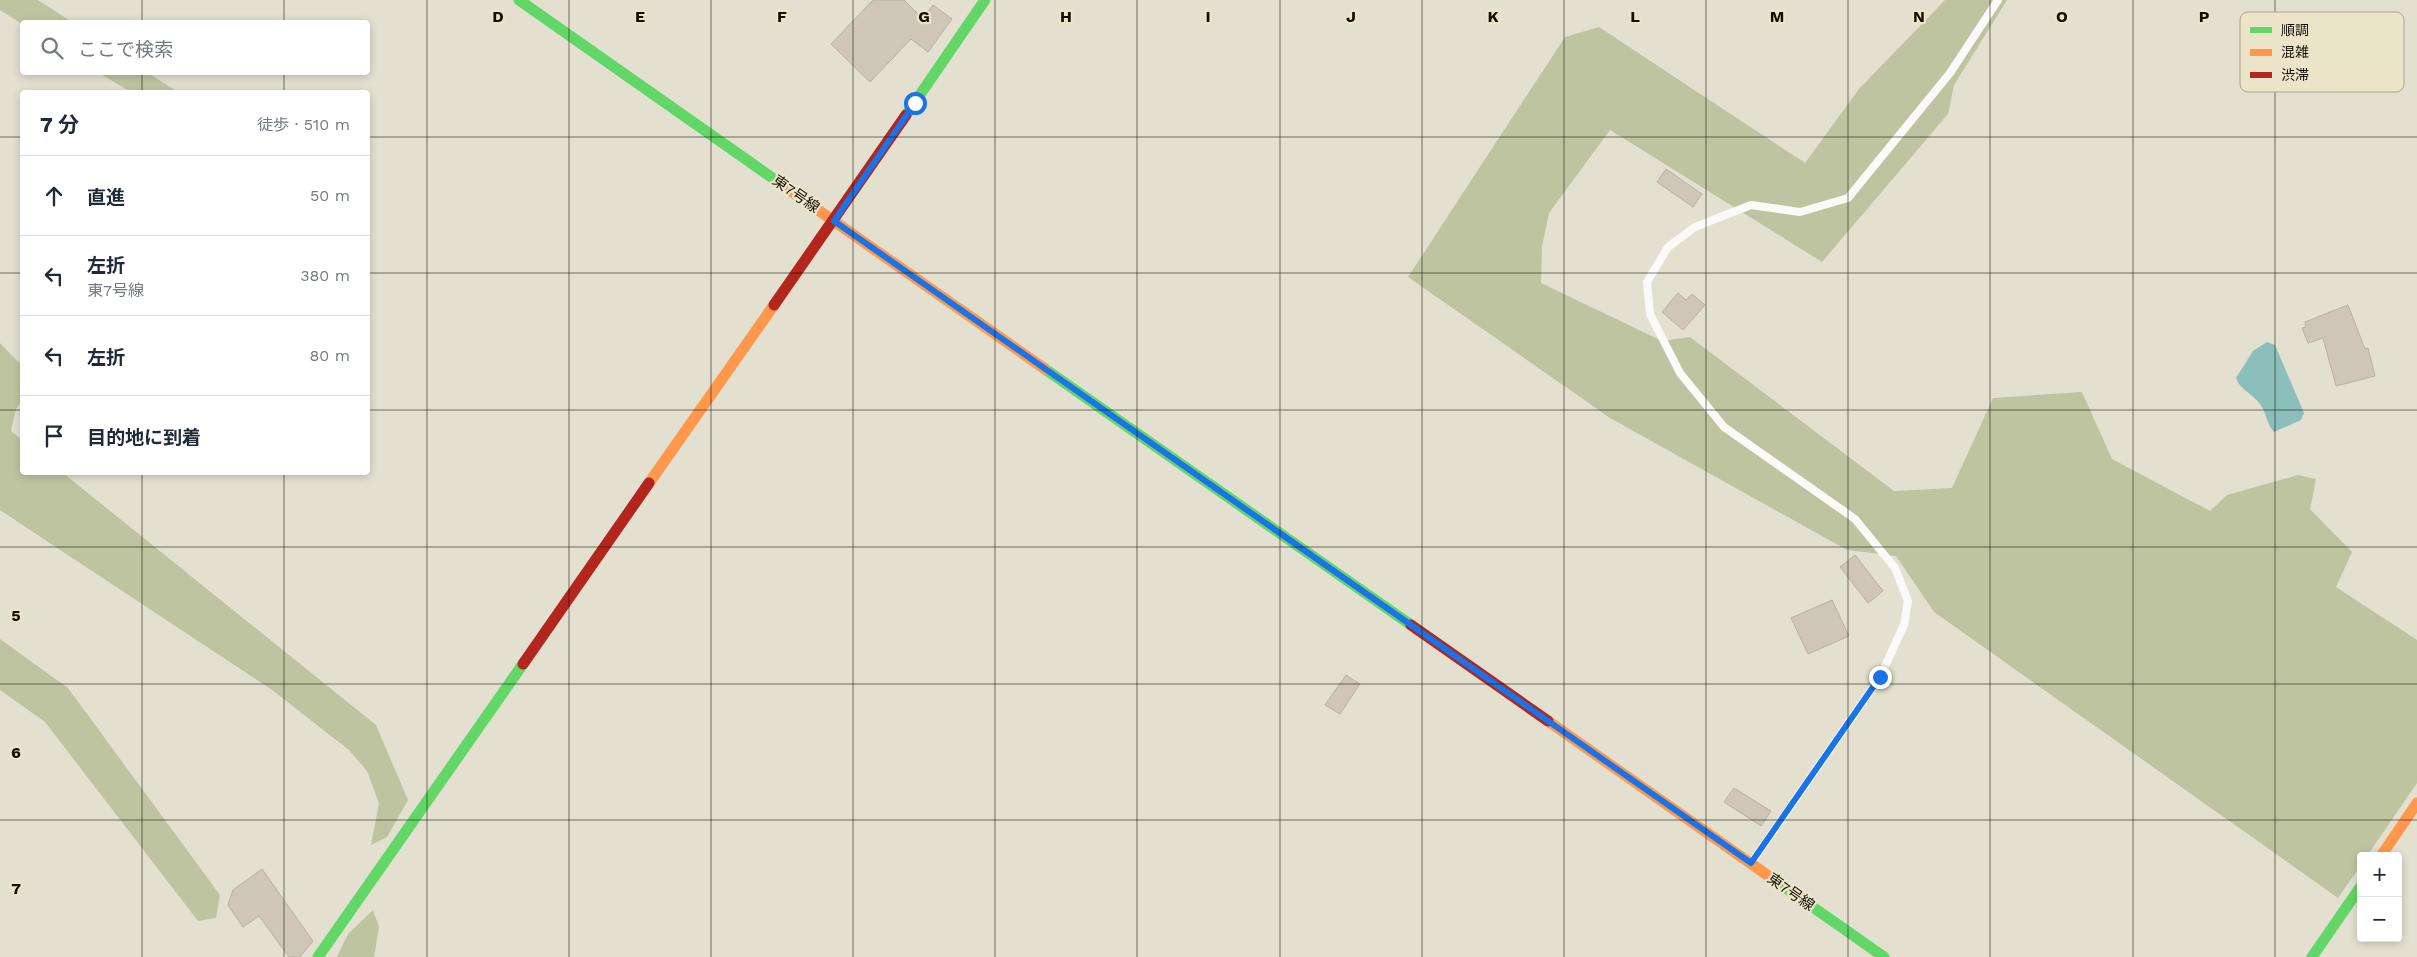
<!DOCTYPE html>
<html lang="ja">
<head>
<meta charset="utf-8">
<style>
	body { margin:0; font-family:"Work Sans","Noto Sans JP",sans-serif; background:#f2f2f3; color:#1f2937 }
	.controls { position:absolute; right:15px; bottom:15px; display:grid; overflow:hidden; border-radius:5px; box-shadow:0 2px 8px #0003 }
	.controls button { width:45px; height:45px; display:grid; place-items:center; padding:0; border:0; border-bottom:1px solid #e0e1e3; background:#fff; color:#1f2937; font:25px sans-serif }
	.stop { position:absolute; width:15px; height:15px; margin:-11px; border:4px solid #1a73e8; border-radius:50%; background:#fff }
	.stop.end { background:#1a73e8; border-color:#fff; box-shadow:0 1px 5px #0008 }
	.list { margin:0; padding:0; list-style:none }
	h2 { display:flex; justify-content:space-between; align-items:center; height:65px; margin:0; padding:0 20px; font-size:21px }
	h2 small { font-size:16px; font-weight:400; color:#747a83 }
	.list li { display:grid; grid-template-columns:32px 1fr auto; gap:15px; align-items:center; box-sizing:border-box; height:80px; padding:0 20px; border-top:1px solid #e0e1e3 }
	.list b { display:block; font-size:19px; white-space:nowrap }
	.list p { margin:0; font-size:16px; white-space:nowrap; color:#747a83 }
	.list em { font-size:16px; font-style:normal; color:#747a83 }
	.icon { flex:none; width:28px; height:28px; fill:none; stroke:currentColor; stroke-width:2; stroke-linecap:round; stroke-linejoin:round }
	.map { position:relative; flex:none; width:2417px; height:957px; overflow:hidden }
	.search { position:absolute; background:#fff; box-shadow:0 2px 8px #0003; left:20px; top:20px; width:350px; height:55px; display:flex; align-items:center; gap:12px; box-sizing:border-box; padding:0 18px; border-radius:5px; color:#747a83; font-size:19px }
	.panel { position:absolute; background:#fff; box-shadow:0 2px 8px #0003; left:20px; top:90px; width:350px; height:385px; border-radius:5px }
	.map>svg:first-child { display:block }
	.forest { fill:#bfc4a0 }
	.water { fill:#8cbebb }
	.building { fill:#d0c6b7; stroke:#b6b0a5 }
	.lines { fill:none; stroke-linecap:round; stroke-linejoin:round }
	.lane { stroke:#fbfaf8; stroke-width:8 }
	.fast { stroke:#63d668; stroke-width:11 }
	.slow { stroke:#ff974d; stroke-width:11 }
	.jam { stroke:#b3261e; stroke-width:11 }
	.route { stroke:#1a73e8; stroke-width:6 }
	.grid { fill:none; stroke:#110f06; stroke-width:1; stroke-opacity:0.55 }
	.labels { text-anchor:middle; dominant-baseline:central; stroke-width:4.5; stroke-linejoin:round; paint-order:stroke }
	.street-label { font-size:15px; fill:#110f06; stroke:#ece4c8 }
	.key { fill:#ece4c8; stroke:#aaa48e; stroke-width:1 }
	.key-label { font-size:14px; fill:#110f06 }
	.grid-label { font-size:16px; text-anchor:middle; font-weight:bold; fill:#110f06; stroke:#ece4c8; stroke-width:4.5; stroke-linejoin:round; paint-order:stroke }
</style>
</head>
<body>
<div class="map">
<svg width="2417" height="957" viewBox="0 0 2417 957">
	<rect width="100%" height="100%" fill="#e4e0d0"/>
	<!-- forest -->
	<path class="forest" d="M0 0H38L72 22 22 24 0 10Z
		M1945 0H2007L1954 85 1948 114 1822 262 1610 130 1549 213 1542 247 1541 283 1662 341 1690 337 1894 491 1952 488 1993 398 2082 392 2112 459 2210 511 2227 495 2298 475 2316 479 2310 509 2352 552 2336 587 2417 640V783L2367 856H2361V865L2338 898 1934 612 1896 556 1847 550 1610 418 1408 277 1565 37 1599 27 1805 163 1859 89Z
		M99 73H148L178 92H131Z
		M0 343 22 366V400L16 409 11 431 22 440V472L63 473 376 725 408 800 387 837 371 845 379 803 367 771 349 750 272 690 0 510Z
		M0 639 68 688 220 895 216 918 198 921 45 722 0 690Z
		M373 910 379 927 374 957H337L348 934Z"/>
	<!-- water -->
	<path class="water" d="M2267 342 2275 345 2304 413 2301 420 2274 432C2266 424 2267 413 2260 404 2253 394 2240 390 2236 378L2253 351Z"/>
	<!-- building -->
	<path class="building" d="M873 0H904L923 19 933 5 952 19 928 52 911 39 870 82 831 44Z
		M1666 169 1702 194 1693 207 1657 182Z
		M1678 293 1686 300 1692 294 1705 305 1683 330 1662 312Z
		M2348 305 2365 349 2368 348 2375 376 2336 386 2323 338 2308 343 2302 328 2306 327 2305 322Z
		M1855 555 1883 591 1868 603 1840 567Z
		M1832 600 1849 636 1808 654 1791 618Z
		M1346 675 1360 684 1340 714 1325 705Z
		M1734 788 1771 811 1761 826 1724 802Z
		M262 869 313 941 300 957H289L259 916 243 927 228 905 233 890Z"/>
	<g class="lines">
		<!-- lane -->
		<path class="lane" d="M1752 862 1880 677 1904 625 1908 601 1895 568 1855 519 1724 427 1680 373 1650 314 1647 282 1668 247 1695 227 1751 205 1800 212 1848 198 1950 73 1998 0"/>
		<!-- fast -->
		<path class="fast" d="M519 0 791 191
			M906 115 985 0
			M1045 369 1411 625
			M1770 877 1884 957
			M318 957 523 664
			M2312 957 2361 886"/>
		<!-- slow -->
		<path class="slow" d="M791 191 1045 369
			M649 483 774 305
			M1548 721 1770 877
			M2381 856 2417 803"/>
		<!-- jam -->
		<path class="jam" d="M774 305 906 115
			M1411 625 1548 721
			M523 664 649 483"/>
	</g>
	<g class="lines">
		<!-- route -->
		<path class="route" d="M915 103 834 221 1751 863 1880 677"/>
	</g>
	<!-- grid -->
	<path class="grid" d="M142 0V22M284 0V22M427 0V957M569 0V957M711 0V957M853 0V957M995 0V957M1137 0V957M1280 0V957M1422 0V957M1564 0V957M1706 0V957M1848 0V957M1990 0V957M2133 0V957M2275 0V957M142 72V92M284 72V92M0 137H22M368 137H2417M0 273H22M368 273H2417M0 410H22M368 410H2417M142 472V957M284 472V957M0 547H2417M0 684H2417M0 820H2417"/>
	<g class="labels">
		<!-- street labels -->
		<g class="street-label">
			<text transform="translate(796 194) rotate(35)">東7号線</text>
			<text transform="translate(1791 892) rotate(35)">東7号線</text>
		</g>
	</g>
	<!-- legend -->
	<rect x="2240" y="12" width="164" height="80" rx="8" class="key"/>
	<rect x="2250" y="27" width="22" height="6" fill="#63d668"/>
	<rect x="2250" y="49" width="22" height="7" fill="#ff974d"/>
	<rect x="2250" y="72" width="22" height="6" fill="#b3261e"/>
	<g class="key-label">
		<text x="2281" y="35">順調</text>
		<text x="2281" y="57">混雑</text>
		<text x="2281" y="80">渋滞</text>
	</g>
	<g class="grid-label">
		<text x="498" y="22">D</text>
		<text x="640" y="22">E</text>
		<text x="782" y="22">F</text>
		<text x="924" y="22">G</text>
		<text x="1066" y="22">H</text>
		<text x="1208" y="22">I</text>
		<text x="1351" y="22">J</text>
		<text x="1493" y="22">K</text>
		<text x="1635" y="22">L</text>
		<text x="1777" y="22">M</text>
		<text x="1919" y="22">N</text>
		<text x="2062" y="22">O</text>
		<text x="2204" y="22">P</text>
		<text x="16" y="621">5</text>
		<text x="16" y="758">6</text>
		<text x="16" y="894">7</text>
	</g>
</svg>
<div class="controls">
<button>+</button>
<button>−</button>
</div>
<div class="stop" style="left:915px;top:103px"></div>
<div class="stop end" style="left:1880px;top:677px"></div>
<div class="search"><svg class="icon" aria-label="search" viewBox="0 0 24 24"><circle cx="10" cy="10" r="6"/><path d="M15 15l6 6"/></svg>ここで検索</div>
<section class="panel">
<h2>7 分<small>徒歩 · 510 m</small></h2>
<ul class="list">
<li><svg class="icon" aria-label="ahead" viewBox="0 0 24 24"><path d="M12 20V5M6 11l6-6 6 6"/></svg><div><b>直進</b></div><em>50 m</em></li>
<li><svg class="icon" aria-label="left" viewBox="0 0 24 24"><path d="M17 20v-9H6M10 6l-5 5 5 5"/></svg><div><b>左折</b><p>東7号線</p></div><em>380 m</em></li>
<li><svg class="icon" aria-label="left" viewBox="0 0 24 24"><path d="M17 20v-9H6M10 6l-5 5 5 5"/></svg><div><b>左折</b></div><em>80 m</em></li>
<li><svg class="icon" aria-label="arrive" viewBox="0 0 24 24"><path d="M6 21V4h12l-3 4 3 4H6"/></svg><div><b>目的地に到着</b></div></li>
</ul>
</section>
</div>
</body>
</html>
